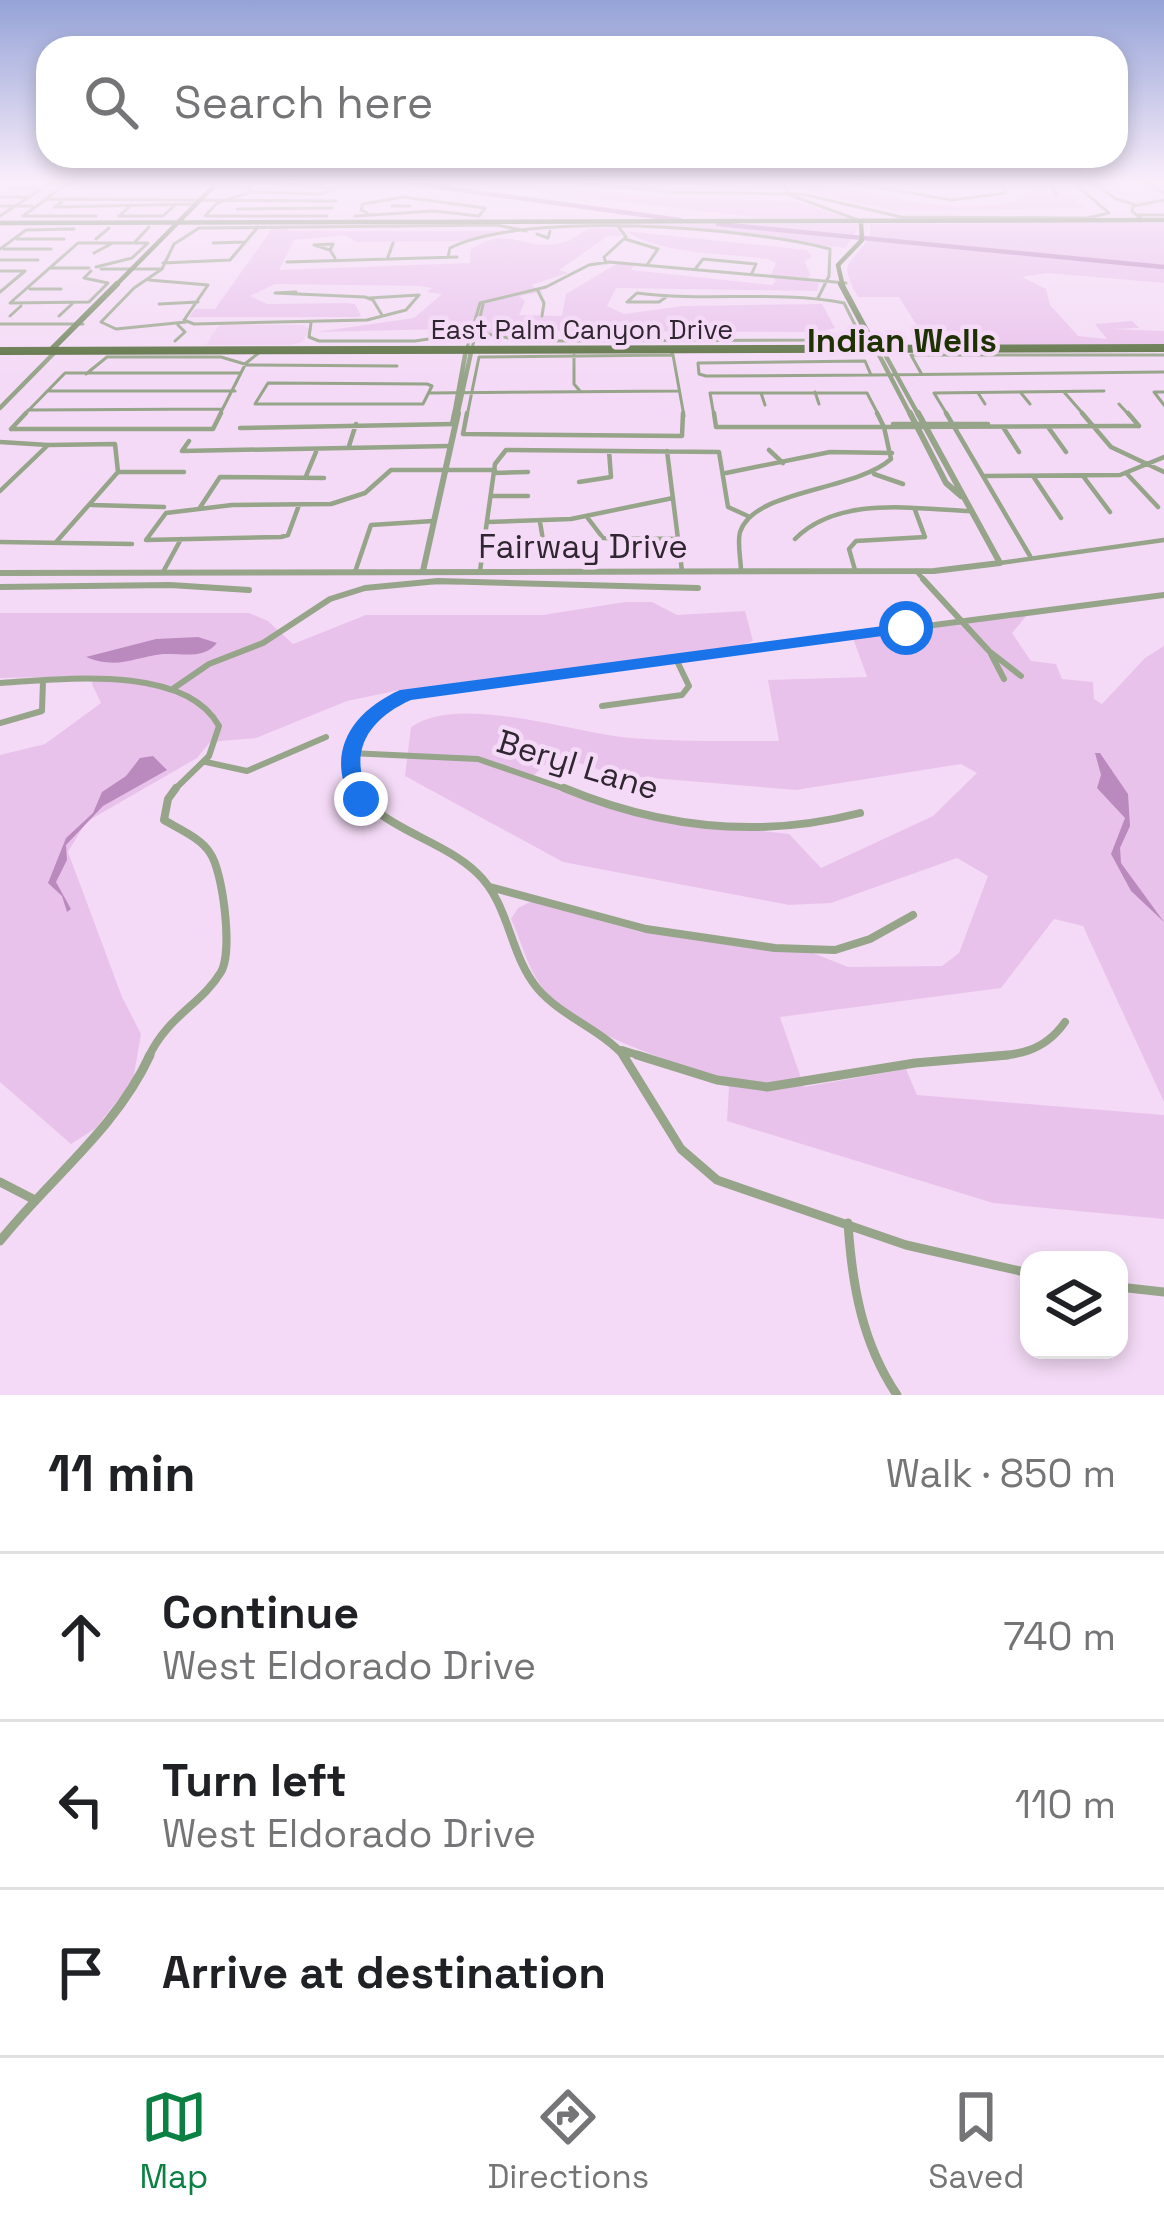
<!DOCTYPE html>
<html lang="en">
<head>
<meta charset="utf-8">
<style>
	body { margin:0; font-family:"Space Grotesk",sans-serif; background:#f2f2f2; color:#202124 }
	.controls { position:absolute; right:36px; bottom:36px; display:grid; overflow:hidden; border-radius:24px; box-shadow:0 6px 18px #0003 }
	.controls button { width:108px; height:108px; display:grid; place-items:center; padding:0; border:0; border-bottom:3px solid #e0e0e0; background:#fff; color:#202124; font:60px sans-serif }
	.stop { position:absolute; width:36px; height:36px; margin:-27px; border:9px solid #1a73e8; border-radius:50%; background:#fff }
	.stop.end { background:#1a73e8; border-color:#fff; box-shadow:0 3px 12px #0008 }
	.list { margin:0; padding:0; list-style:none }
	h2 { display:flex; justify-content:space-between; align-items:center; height:156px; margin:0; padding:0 48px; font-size:51px }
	h2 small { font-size:39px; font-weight:400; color:#757577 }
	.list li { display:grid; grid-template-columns:78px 1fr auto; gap:36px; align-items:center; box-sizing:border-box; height:168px; padding:0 48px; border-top:3px solid #e0e0e0 }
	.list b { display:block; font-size:45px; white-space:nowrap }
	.list p { margin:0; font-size:39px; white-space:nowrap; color:#757577 }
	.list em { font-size:39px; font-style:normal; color:#757577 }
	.icon { flex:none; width:66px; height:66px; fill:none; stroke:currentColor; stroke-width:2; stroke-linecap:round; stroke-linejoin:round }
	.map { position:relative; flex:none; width:1164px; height:1395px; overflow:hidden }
	.search { position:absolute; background:#fff; box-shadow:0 6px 18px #0003; left:36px; right:36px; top:36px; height:132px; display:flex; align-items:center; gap:30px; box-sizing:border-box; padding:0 42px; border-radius:36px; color:#757577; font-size:45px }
	.sheet { height:660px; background:#fff }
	nav { display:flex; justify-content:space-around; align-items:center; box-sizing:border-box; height:168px; border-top:3px solid #e0e0e0; background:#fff; font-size:33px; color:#757577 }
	nav a { display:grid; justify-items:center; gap:6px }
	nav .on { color:#0b8043 }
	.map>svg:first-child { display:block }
	.built { fill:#efcff1 }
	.green { fill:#e9c2ec; fill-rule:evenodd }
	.water { fill:#ba8abe }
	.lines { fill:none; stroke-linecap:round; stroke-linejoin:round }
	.stream { stroke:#ba8abe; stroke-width:3 }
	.river { stroke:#ba8abe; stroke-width:4.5 }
	.minor-far4 { stroke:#96a489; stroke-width:3 }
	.minor-far3 { stroke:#96a489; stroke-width:4.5 }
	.minor-far2 { stroke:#96a489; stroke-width:6 }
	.minor-far1 { stroke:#96a489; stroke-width:8 }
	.minor { stroke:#96a489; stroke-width:9 }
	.tertiary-far1 { stroke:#96a489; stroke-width:4.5 }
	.tertiary { stroke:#96a489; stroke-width:6 }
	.secondary-far1 { stroke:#70855d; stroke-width:4.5 }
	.secondary { stroke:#70855d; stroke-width:6 }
	.primary { stroke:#566e3d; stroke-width:8 }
	.route { fill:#1a73e8 }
	.labels { text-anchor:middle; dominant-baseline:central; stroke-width:9; stroke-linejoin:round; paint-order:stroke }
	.far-street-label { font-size:27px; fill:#302631; stroke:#f4daf6 }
	.far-quarter-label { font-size:33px; font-weight:bold; fill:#1d3200; stroke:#f4daf6 }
	.street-label { font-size:33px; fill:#302631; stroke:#f4daf6 }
</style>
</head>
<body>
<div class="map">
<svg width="1164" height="1395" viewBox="0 0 1164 1395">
	<rect width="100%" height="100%" fill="#f4daf6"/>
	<!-- built -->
	<path class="built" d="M219 325H302L310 329 302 342 291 345H206Z"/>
	<!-- green -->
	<path class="green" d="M505 183 670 198 794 201 844 217 765 218 504 188Z
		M789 183C864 183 948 224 1023 198L1028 191 1020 183H1055L1086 208 897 211 790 188Z
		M1164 223V283L1047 273 1022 277 1046 289 1050 305 1078 336 1107 339 1095 324 1132 321 1139 328 1111 329 1164 331V345L930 346 899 297H858C836 257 852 267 870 236V224Z
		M642 224H853L859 225 846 248Z
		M274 226H288V231H521L460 241 357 242 345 235 294 240 279 270 470 263 471 249C509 225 517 249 555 244 585 240 576 222 617 229L622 236H608L559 270 568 273 531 285 542 292 519 296 525 301 519 315 562 316 566 294 618 263 634 265 631 270 772 285 776 281 771 275 776 263 769 259C723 253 663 255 625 231L807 250 812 256 805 262 810 274 807 281 819 283 817 291 616 288 607 306 624 314 684 306 822 304 835 328 820 332 519 331 512 338 444 329 316 332 414 318 442 294 427 292 432 288 420 286 275 284 250 296 267 304 347 303 355 304 361 316 357 317H189L195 309H215Z
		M625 602H652L677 615 745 611 753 641 737 647 400 690 347 701 256 738 210 742 197 758 86 822 68 852 122 997 141 1034 133 1080 96 1128 71 1144 0 1082V755L45 744 101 703 92 684 94 676 0 678V613H249L268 621 293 644 366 615H543Z
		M1027 615 1012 633 1031 661 1056 664 1062 679 1093 682 1094 699 1102 704 1145 658 1164 646V1102L1083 926 1054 919 1001 988 780 1017 804 1087 906 1069 917 1095 1164 1115V1219L993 1203 727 1121 729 1087C669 1054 587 1043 542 987 528 969 521 940 511 919L518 908 532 901 637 931 813 953 848 967 942 966 959 953 988 876 957 858 831 903 789 905 563 862 405 776 411 727C459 693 572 733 630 738 679 742 730 741 779 741L768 680 867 677 853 638ZM555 755 615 775 796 790 961 764 977 773 933 816 821 868 789 834 649 819 530 779Z"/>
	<!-- water -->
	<path class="water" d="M198 637 217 643C203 660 182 653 163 654 134 657 119 670 86 657L156 639Z
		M1095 753H1100L1128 794 1130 826 1120 848 1121 863 1164 922 1131 891 1111 854 1125 818 1097 788 1101 775Z
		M153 756 167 770 103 806 66 845 67 860 56 882 71 909 67 912 62 896 48 883 66 838 93 813 102 792 126 776 140 758Z"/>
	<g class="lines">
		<!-- stream -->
		<path class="stream" d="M1052 187 1056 195"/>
		<!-- river -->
		<path class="river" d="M408 183 680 220
			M718 224 1164 267"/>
		<!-- minor-far4 -->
		<path class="minor-far4" d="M253 183 248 189 252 192 321 194 335 189 284 183
			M581 183 671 192 802 194 901 217 1087 218 1109 213
			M782 183 790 195 858 220
			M855 183 951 200 1006 193 1002 183
			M1074 183 1109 213
			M1093 183 1116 199 1136 205
			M1149 183 1164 193
			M10 188H38
			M0 197H25
			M46 199 336 201
			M62 202 54 207 196 204
			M0 206H32
			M392 206H410
			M129 207 119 216H163L176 204
			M237 209 332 208
			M1139 215H1164
			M0 216 50 183
			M23 216H96
			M23 216 68 183
			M205 216 217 203 248 193
			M208 216H327
			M355 216 434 211 479 216 485 208 403 197 363 204 361 210 367 213
			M1143 220 1132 211 1133 206 1164 200
			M537 234 548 238 550 231
			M17 239H64
			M96 239 109 228
			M625 239 658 249 647 265
			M135 242 149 227
			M213 243 245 242
			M333 244 330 250 314 245Z
			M0 249 26 230 74 229
			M4 249H51
			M330 250 335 258
			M94 253 111 244
			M388 257 393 243
			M448 257 450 248C525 210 747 227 830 249L829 276 818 298
			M0 260H38
			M287 262 457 257
			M163 263 230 260 258 227
			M606 263 604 257 626 237 618 226
			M51 268H89
			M696 268 703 259 756 264 752 273
			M101 269H162
			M0 271H25
			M91 271 84 278 108 283 89 302 10 303 78 243H148L132 258 96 267
			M149 280 208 285 184 320 194 324 367 320 406 310 419 295 369 298
			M30 289H61
			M538 291 544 303 542 316
			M0 292 25 271
			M296 292 275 293 365 297 373 300 382 315
			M159 304 198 302
			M10 316 21 306
			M59 316 72 304
			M186 322 116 329 101 322 134 288 162 269 174 244 199 228 497 225 526 231
			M311 323 309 337 319 341H415L476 332 525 341 821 340 858 331 844 303C777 290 706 302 637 293L627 302H659L666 297
			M0 324H83
			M175 341 185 332 178 325
			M467 348 480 303 546 287 589 265 609 262 846 283
			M472 348 483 305
			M670 350 673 355
			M574 355V384L580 391
			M673 355 684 416
			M865 361 871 375 706 376 699 374 698 363Z
			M921 373 911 355H1164
			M86 374 107 357H221L248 365 397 366
			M871 375 1164 372
			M268 383 427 384 432 386 423 404H255Z
			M47 391H235
			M815 392 819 404
			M1064 392 1085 416
			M1164 392H1154L1164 405
			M430 393 678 391
			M761 393 765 405
			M934 393 948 416
			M934 393 1104 391
			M978 393 985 404
			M1021 393 1030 404
			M1119 404 1130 416
			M28 410 222 409
			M23 416 65 373H241
			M219 416 246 363 260 352
			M467 416 479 357 673 355
			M714 416 710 393H867L879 416"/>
		<!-- minor-far3 -->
		<path class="minor-far3" d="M467 413 463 434 682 436 683 413
			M714 413 716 427H884
			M877 413 884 427
			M946 413 1030 556
			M1082 413 1111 447 1164 472
			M1128 413 1139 426
			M893 424H988
			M1121 426H1139
			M884 427 1120 426
			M1003 427 1019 452
			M1048 427 1066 452
			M240 428 454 424
			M11 429H213L221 413
			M11 429 26 413
			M189 441 182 451 450 446
			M0 442 48 445
			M349 446 356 424
			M769 450 783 463
			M667 451 682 571
			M118 472H184
			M494 473 528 472
			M726 473 830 452 892 453
			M874 474 903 484
			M1127 474 1158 507
			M306 476 316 452
			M984 476 1120 475 1164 457
			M1033 476 1061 518
			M1083 476 1110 512
			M579 482 611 477 609 451
			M0 491 48 445 115 444 118 472 57 541
			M492 496H528
			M92 505 164 507
			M299 505 288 535 281 537 146 540 166 513 232 505 331 504 365 493 391 470H495
			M199 509 220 477 324 478
			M587 517 603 538 678 539
			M488 522 571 519 673 498
			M540 522 543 540
			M795 539C839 495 914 509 971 511
			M0 542 132 544
			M1000 563 1164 540
			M855 570 849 549 856 541 925 537 915 510
			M480 571 495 464 506 450 719 452 728 507 750 517
			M741 571C741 560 737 543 740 532 754 489 853 492 891 459L884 427
			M916 571 926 582
			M163 572 181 539
			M355 572 371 525 433 521
			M432 582H459"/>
		<!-- minor-far2 -->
		<path class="minor-far2" d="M923 579 989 651 1021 676
			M0 587 170 585 249 590
			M991 654 1004 679
			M0 683C62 679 185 664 219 726L209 756 173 791
			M174 688 209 664 263 643 330 599 365 588 438 581 698 588
			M602 706 682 695 689 686 676 659
			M0 723 42 711 43 681
			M350 753 478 759 571 791
			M206 762 247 771 326 737
			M357 791C332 748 367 710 407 694L1164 595"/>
		<!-- minor-far1 -->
		<path class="minor-far1" d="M355 788C383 830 442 839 477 873 510 904 509 955 538 989 562 1017 601 1029 626 1058
			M564 788C660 828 759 839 860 813
			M490 887 646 929 775 948 835 950 870 939 913 915
			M622 1050 647 1058
			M148 1058C168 1015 201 1005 221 972 233 952 223 871 210 853 201 838 179 829 164 820L168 799 176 788
			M974 1058C1012 1055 1041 1056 1065 1022"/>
		<!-- minor -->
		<path class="minor" d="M623 1055 681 1149 717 1180 906 1245 1029 1273
			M637 1055 717 1080 767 1087 915 1063 1008 1055
			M0 1182 33 1199
			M848 1223C852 1285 862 1343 897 1395
			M0 1241C50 1178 116 1129 150 1055
			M1119 1287 1164 1292"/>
		<!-- tertiary-far1 -->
		<path class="tertiary-far1" d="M876 349 911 416
			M882 349 919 416
			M0 408 56 351
			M454 416 466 350
			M457 416 472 348"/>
		<!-- tertiary -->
		<path class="tertiary" d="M910 413 946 483 961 496
			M453 423 455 413
			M423 571 458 413
			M0 573 934 571 1000 563 918 413"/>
		<!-- secondary-far1 -->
		<path class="secondary-far1" d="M0 223 1164 220
			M114 287 217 183
			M843 287 838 265 862 240 861 222"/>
		<!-- secondary -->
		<path class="secondary" d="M841 284 876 349
			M50 351 117 284"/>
		<!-- primary -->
		<path class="primary" d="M0 351 1164 348"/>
	</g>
	<!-- sky -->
	<linearGradient id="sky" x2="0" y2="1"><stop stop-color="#95a3d7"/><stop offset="0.48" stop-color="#faeefb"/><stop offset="1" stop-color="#faeefb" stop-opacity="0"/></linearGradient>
	<rect width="1164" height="378" fill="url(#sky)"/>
	<!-- route -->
	<path class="route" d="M906 623 912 625V632L411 700C368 719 345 754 372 799L369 804H353C324 754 351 712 400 690Z"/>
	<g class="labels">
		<!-- far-street labels -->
		<g class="far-street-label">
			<text x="582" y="329">East Palm Canyon Drive</text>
		</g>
		<!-- far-quarter labels -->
		<g class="far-quarter-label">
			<text x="902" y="341">Indian Wells</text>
		</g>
		<!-- street labels -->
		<g class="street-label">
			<text x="583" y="547">Fairway Drive</text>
			<text transform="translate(578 765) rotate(17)">Beryl Lane</text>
		</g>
	</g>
</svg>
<div class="controls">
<button><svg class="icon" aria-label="layers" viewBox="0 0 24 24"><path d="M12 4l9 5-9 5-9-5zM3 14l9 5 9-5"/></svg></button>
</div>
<div class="stop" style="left:906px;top:628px"></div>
<div class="stop end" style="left:361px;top:799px"></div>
<div class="search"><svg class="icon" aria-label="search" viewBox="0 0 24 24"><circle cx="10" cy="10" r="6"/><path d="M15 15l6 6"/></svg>Search here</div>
</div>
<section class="sheet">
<h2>11 min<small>Walk · 850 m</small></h2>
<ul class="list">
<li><svg class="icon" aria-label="ahead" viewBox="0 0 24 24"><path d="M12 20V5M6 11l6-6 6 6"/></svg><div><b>Continue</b><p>West Eldorado Drive</p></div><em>740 m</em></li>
<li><svg class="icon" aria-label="left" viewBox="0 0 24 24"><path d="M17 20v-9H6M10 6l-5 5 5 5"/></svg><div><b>Turn left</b><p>West Eldorado Drive</p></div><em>110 m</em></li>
<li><svg class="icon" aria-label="arrive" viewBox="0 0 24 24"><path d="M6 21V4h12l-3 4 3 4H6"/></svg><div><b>Arrive at destination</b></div></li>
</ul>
</section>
<nav>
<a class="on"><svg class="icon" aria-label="map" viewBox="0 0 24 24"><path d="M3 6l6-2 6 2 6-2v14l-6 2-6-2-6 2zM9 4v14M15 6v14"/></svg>Map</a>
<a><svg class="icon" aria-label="directions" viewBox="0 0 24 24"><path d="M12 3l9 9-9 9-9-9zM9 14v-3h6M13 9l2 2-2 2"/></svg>Directions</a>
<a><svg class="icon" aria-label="saved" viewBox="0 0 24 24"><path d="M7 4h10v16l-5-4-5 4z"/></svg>Saved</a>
</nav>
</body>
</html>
